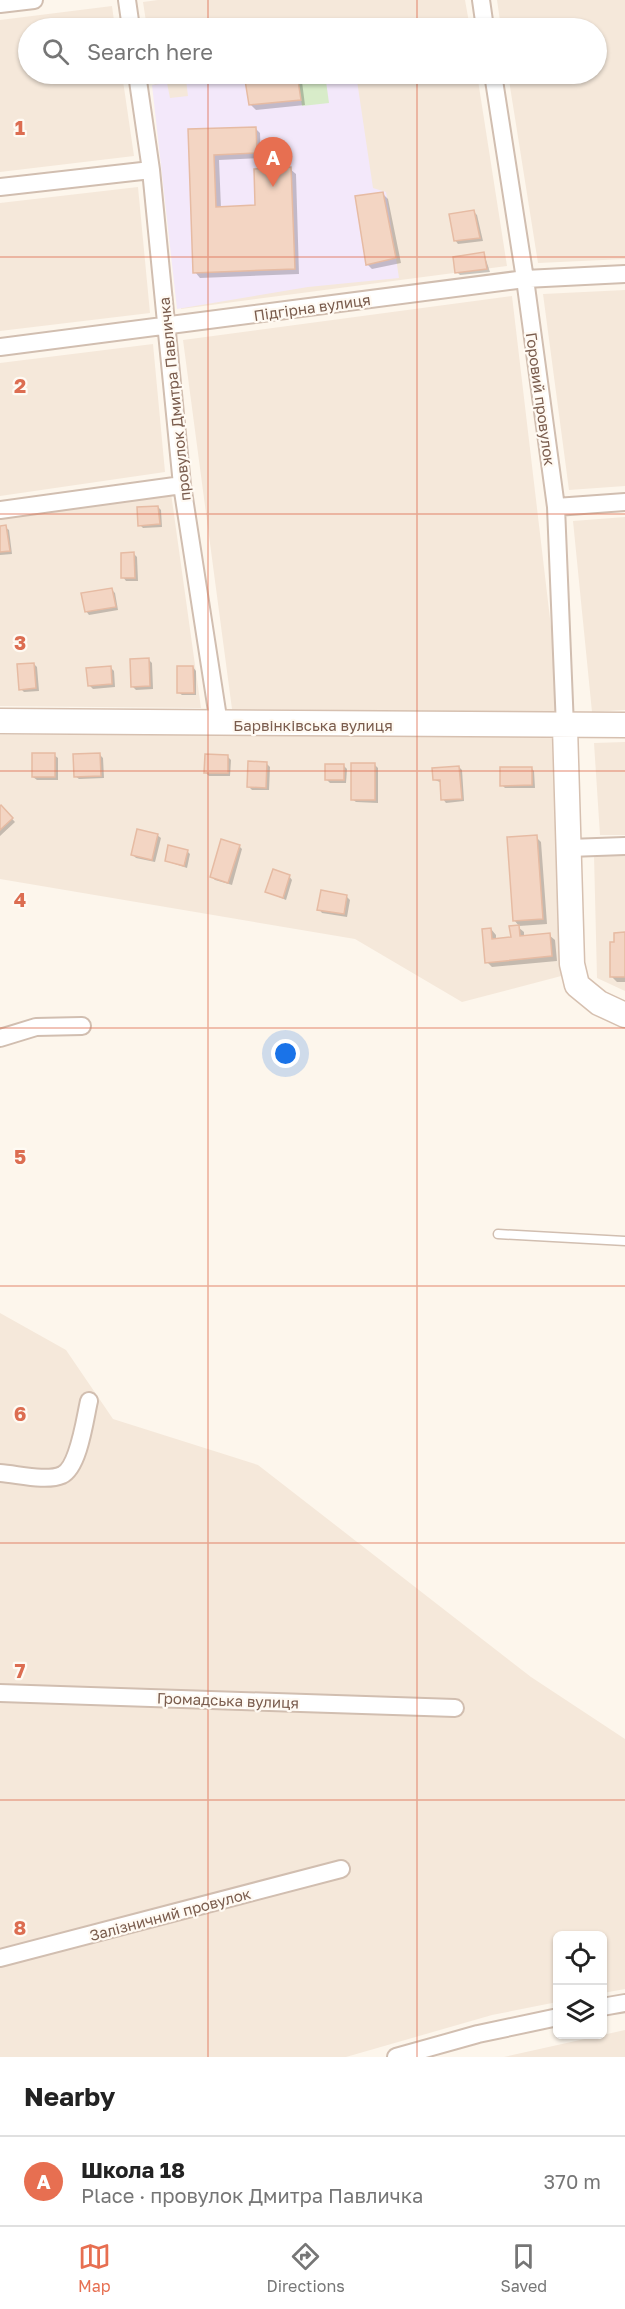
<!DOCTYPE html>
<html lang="en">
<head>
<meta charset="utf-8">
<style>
	body { margin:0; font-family:"Golos Text",sans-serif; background:#f6f6f6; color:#222 }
	.controls { position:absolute; right:18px; bottom:18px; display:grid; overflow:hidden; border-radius:9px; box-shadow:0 2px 4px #0004 }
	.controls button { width:54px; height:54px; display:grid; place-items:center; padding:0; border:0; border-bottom:2px solid #e0e0e0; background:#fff; color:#222; font:30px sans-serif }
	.you { position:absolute; left:286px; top:1054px; width:21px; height:21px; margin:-15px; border:4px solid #fff; border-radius:50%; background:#1a73e8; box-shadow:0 0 0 9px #1a73e833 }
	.badge { display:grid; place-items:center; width:39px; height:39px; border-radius:50%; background:#e76f51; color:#fff; font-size:20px; font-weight:700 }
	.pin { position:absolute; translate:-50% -50px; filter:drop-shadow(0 2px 3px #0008) }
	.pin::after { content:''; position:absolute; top:32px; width:21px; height:18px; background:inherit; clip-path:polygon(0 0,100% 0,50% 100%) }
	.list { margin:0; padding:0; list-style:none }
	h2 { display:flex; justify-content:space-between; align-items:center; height:78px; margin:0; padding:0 24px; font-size:26px }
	h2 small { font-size:20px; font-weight:400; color:#767676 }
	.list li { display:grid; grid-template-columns:39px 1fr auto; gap:18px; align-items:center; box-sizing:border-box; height:90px; padding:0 24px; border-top:2px solid #e0e0e0 }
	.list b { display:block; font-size:22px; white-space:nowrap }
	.list p { margin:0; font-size:20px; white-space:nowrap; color:#767676 }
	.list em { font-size:20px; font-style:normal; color:#767676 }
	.icon { flex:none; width:33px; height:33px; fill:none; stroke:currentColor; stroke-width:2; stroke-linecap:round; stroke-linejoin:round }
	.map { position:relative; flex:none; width:625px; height:2057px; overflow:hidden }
	.search { position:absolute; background:#fff; box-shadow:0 2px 4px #0004; left:18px; right:18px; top:18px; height:66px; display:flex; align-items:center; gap:15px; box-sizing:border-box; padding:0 21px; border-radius:33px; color:#767676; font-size:22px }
	.sheet { height:168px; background:#fff }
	nav { display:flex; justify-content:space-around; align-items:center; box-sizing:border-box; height:84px; border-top:2px solid #e0e0e0; background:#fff; font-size:16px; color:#767676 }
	nav a { display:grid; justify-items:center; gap:3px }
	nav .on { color:#e76f51 }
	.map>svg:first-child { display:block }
	.residential { fill:#f5e8da }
	.education { fill:#f3e8fa }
	.green { fill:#d8ecc9 }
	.shadow { fill:#0003 }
	.building { fill:#f3d5c3; stroke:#e6bba3; stroke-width:1.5 }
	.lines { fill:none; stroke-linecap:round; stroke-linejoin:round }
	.lane-casing { stroke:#d1beb0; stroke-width:11 }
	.street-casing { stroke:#d1beb0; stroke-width:20 }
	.secondary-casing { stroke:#d6c0b0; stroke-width:27 }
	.lane { stroke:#fff; stroke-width:8 }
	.street { stroke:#fff; stroke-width:16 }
	.secondary { stroke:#fff; stroke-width:24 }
	.grid { fill:none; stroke:#dc6d51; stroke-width:1.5; stroke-opacity:0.55 }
	.labels { text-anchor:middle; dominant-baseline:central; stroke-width:4.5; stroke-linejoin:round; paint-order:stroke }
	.street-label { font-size:15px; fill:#7a5c4d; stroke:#fffaf3 }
	.grid-label { font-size:20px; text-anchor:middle; font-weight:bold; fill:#dc6d51; stroke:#fffaf3; stroke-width:4.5; stroke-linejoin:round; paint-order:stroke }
</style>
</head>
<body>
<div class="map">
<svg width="625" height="2057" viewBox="0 0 625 2057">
	<rect width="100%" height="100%" fill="#fdf6ec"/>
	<!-- residential -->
	<path class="residential" d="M158 0H465L470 28H147L143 2Z
		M497 0H625V259L538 263 508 74H596V28H501Z
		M112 6 115 28H28V74H122L134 156 0 172V20Z
		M153 74H477L507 266 181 309 167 168Z
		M138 187 150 313 0 331V203Z
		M625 290V486L569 490 543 294Z
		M512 296 561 712 232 709 183 340Z
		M153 344 165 472 0 496V363Z
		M171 493 201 708 0 706V516Z
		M625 517V710L592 712 573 521Z
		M558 734 565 975 462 1002 355 939 0 879V735Z
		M625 742V835H600L594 743Z
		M625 854V991L597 978 594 855Z
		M0 1313 66 1350 113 1419 258 1465 531 1677 625 1739V1989L603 1993 602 1936H558L557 2002 492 2015 346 2057H0Z
		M625 2030V2057H504Z"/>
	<!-- education -->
	<path class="education" d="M240 74H356L373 188 386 192 399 278 308 287 177 309 152 85 167 83 170 98 188 96 186 80Z"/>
	<!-- green -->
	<path class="green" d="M297 74H325L329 103 302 106Z"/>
	<!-- shadow -->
	<path class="shadow" d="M246 74H301L305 105 256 110 250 104Z
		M255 128 260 133 261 158 219 160 221 208 257 207 290 169 296 174 299 274 200 278 195 272 189 131Z
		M382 193 388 199 401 263 372 269 367 264Z
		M474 212 477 215 483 241 458 244 455 240Z
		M484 254 490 272 460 275 457 272Z
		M158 507 161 510 162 527 143 528 140 525Z
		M5 527 9 530 12 554 0 555V528Z
		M134 554 137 557 138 581H126L123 577Z
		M112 590 115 593 118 610 89 615 86 611Z
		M149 660 152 663 153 689 136 690 132 686Z
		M34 664 37 667 39 691 24 692 21 689Z
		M110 667 114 671 115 687 93 689 89 685Z
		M193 667 196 671V695H182L178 692Z
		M54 755 58 758V780H37L33 777Z
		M100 755 103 758 104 778 79 779 75 776Z
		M227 756 231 760 230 776H209L206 773Z
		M266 763 270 767 269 790H252L248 786Z
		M343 765 347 769 346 783H330L326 779Z
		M375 765 378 768V803L356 802 352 799Z
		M459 767 462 770 464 801 446 803 443 799 442 783 435 780Z
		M531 768 534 771 535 788H505L502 785Z
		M1 807 15 822 0 836V808Z
		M157 835 161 838 155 862 136 858 133 855Z
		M536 837 541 842 547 924 519 926 514 920Z
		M239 846 242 849 232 885 215 880 212 877Z
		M187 851 190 854 187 868 166 861Z
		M289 876 292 880 286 900 267 892Z
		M346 896 350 900 347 917 322 913 319 909Z
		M518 927 524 932V937L549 935 555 940 557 961 492 967 487 962 491 929 496 935V940L512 939Z
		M625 934V982H617L612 977 615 943Z"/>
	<!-- building -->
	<path class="building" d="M244 74H297L301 100 249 105Z
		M256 127 257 153 214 155 216 207 255 205 254 169 291 167 295 269 193 273 188 129Z
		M383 192 396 258 366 265 355 196Z
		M474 210 480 238 454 241 449 214Z
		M484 252 487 269 455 273 453 257Z
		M158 506 160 524 138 526 137 507Z
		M6 525 10 551 0 552V526Z
		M134 552 135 578H121V553Z
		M112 588 116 607 85 612 81 593Z
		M149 658 150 686 131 687 130 659Z
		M34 663 36 688 19 690 17 664Z
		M111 666 112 684 88 686 86 668Z
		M177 666H193L194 693H177Z
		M32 753H55V777H32Z
		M100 753 101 776 74 777 73 754Z
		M205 754 228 755V773H204Z
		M248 761 267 762 266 788 247 787Z
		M351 763H375V800H351Z
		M325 764H344V780H325Z
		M459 766 462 799 441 800 440 780H433L432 768Z
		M500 767H532V785L500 786Z
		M1 805 13 818 0 830V806Z
		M137 829 158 834 152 860 131 855Z
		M537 835 543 919 513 921 507 837Z
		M221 839 240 845 228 883 210 877Z
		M168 845 188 850 184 866 165 861Z
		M273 869 290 875 283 898 265 892Z
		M321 890 347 895 344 914 317 910Z
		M519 925 520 936 550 933 552 956 485 963 482 929 491 928 492 939 511 937 509 926Z
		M625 932V977H610V942H614V933Z"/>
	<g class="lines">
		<!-- lane casing -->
		<g class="lane-casing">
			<path id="lane" d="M498 1234 625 1241"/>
		</g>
		<!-- street casing -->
		<g class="street-casing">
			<path id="street" d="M127 0 131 28
				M481 0 485 28
				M0 4 34 0
				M137 74 151 170 182 485 219 724
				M493 74 525 279 556 507 565 727
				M0 187 151 170
				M0 347 525 279 625 274
				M556 507 625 502
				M0 510 182 485
				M569 848 625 846
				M0 1038 36 1027 82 1026
				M0 1473C17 1474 46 1482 62 1475 79 1467 85 1418 89 1401
				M0 1693 455 1708
				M0 1958 341 1869
				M602 2007 625 2003
				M396 2057 478 2034 558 2017"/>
		</g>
		<!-- secondary casing -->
		<g class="secondary-casing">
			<path id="secondary" d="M0 721 625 725
				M565 727 572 964 577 985 599 1003 625 1015"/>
		</g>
		<!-- lane -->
		<use href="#lane" class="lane"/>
		<!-- street -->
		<use href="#street" class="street"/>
		<!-- secondary -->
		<use href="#secondary" class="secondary"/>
	</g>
	<!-- grid -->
	<path class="grid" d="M208 0V28M417 0V28M208 74V2057M417 74V2057M0 257H625M0 514H625M0 771H625M0 1028H625M0 1286H625M0 1543H625M0 1800H625"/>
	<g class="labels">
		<!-- street labels -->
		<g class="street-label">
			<text transform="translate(312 307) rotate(-8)">Підгірна вулиця</text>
			<text transform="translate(174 399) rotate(-96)">провулок Дмитра Павличка</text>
			<text transform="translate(541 399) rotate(82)">Горовий провулок</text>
			<text x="313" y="725">Барвінківська вулиця</text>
			<text transform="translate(228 1700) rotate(2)">Громадська вулиця</text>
			<text transform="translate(170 1914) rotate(-15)">Залізничний провулок</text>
		</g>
	</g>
	<g class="grid-label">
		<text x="20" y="135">1</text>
		<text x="20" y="393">2</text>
		<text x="20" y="650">3</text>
		<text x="20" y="907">4</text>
		<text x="20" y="1164">5</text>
		<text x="20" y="1421">6</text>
		<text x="20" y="1678">7</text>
		<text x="20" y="1935">8</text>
	</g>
</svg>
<div class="controls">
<button><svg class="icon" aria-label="locate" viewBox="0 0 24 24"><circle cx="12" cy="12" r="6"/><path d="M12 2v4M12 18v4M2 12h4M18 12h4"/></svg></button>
<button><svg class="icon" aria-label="layers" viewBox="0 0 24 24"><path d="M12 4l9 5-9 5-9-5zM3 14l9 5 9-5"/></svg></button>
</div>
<div class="you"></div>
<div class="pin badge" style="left:273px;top:187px">A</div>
<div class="search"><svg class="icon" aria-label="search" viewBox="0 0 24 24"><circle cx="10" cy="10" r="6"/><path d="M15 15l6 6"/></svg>Search here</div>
</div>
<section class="sheet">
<h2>Nearby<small></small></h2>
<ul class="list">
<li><span class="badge">A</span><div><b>Школа 18</b><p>Place · провулок Дмитра Павличка</p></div><em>370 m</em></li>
</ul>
</section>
<nav>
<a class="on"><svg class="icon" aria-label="map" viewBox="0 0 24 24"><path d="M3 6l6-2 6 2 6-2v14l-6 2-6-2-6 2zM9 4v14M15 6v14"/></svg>Map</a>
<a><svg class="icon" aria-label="directions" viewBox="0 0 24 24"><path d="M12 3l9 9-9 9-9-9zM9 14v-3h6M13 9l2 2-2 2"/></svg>Directions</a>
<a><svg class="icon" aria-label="saved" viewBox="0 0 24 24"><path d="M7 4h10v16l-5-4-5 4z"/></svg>Saved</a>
</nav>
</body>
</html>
